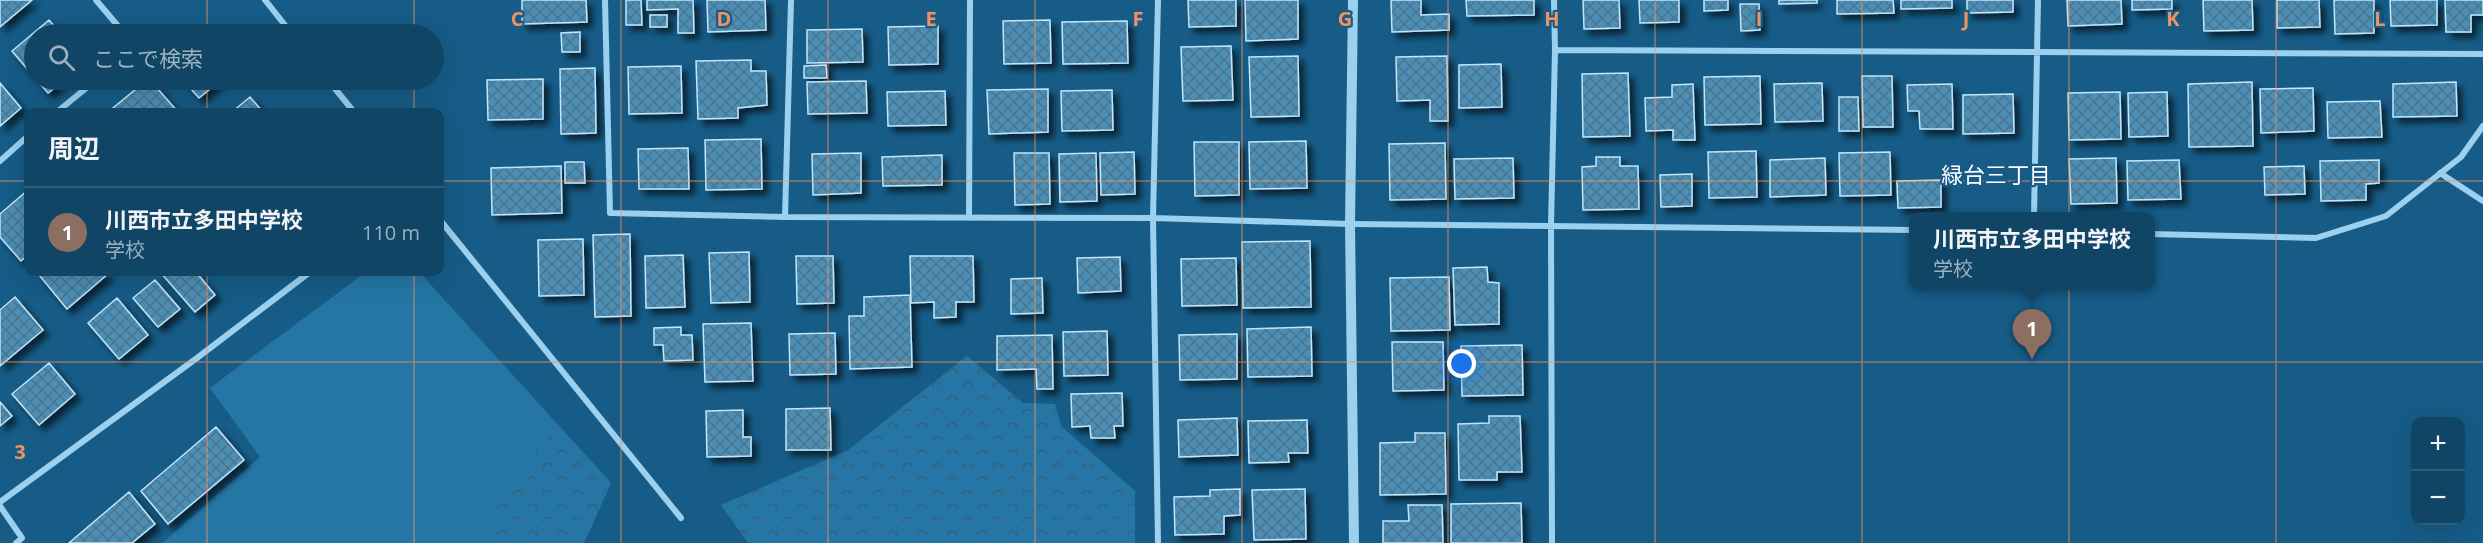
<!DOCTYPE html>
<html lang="ja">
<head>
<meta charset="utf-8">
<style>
	body { margin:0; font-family:"Open Sans","Noto Sans JP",sans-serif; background:#194c6b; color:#f1f3f6 }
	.controls { position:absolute; right:18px; bottom:18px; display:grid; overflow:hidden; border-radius:12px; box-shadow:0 6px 24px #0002 }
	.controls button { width:54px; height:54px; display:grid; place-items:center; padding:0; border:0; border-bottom:2px solid #305d79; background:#104565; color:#f1f3f6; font:30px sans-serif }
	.you { position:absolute; left:1462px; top:364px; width:21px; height:21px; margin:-15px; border:4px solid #fff; border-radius:50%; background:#1a73e8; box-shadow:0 0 0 9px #1a73e833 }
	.badge { display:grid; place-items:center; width:39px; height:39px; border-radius:50%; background:#ffb058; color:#fff; font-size:20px; font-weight:700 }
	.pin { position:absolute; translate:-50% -50px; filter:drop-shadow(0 2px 3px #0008) }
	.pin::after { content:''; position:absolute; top:32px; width:21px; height:18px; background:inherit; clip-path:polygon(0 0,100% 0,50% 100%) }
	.popup { position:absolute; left:1909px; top:212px; width:246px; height:78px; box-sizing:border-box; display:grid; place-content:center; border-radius:12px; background:#104565; filter:drop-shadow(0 2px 4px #0005); font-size:20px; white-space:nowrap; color:#9cb1bf }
	.popup b { font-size:22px; color:#f1f3f6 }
	.popup::after { content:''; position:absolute; left:50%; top:100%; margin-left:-12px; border:12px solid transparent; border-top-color:#104565 }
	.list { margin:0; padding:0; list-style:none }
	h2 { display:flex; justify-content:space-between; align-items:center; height:78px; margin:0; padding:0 24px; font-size:26px }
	h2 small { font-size:20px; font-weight:400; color:#9cb1bf }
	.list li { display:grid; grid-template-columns:39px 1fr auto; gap:18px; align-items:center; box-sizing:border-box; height:90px; padding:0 24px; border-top:2px solid #305d79 }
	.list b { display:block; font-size:22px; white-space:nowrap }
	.list p { margin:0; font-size:20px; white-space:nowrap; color:#9cb1bf }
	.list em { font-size:20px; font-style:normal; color:#9cb1bf }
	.icon { flex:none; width:33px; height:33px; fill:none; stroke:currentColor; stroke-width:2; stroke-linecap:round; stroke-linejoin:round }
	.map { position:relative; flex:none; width:2483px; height:543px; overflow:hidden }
	.search { position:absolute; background:#104565; box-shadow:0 6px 24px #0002; left:24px; top:24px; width:420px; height:66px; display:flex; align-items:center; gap:15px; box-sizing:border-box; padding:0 21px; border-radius:33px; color:#9cb1bf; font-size:22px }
	.panel { position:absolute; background:#104565; box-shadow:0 6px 24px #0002; left:24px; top:108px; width:420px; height:168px; border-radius:12px }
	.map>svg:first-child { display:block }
	.green { fill:#2576a5 }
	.forest { fill:url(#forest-crowns) }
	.building { fill:url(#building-cross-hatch); stroke:#c1e6fa; stroke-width:1.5; filter:url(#shadow) }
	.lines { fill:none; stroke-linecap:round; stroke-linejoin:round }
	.minor { stroke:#9bd0ee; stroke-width:6 }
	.tertiary { stroke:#9bd0ee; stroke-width:10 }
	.grid { fill:none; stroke:#f09361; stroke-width:1.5; stroke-opacity:0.55 }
	.labels { text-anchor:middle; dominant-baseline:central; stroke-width:4.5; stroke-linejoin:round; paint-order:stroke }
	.neighbourhood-label { font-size:22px; fill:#fff; stroke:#165c87 }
	.grid-label { font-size:20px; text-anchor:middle; font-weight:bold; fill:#f09361; stroke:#165c87; stroke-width:4.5; stroke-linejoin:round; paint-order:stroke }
</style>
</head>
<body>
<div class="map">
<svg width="2483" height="543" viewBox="0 0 2483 543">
	<defs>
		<pattern id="forest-crowns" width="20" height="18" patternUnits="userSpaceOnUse" patternTransform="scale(1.5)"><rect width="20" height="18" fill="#2576a5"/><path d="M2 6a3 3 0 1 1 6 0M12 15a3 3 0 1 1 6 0" fill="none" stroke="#3a5f74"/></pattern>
		<pattern id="building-cross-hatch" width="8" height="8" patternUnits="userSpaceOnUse" patternTransform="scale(1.5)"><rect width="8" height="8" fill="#4b8fb6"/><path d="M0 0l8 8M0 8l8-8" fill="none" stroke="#4b748c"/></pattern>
		<filter id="shadow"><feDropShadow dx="5.5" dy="5.5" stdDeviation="3" flood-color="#0009"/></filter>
	</defs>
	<rect width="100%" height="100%" fill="#165c87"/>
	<!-- green -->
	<path class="green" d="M366 272H419L611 483 584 543H162L260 457 210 388Z"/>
	<!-- forest -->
	<path class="forest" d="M967 356 1023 403 1055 404 1061 426 1135 491V543H748L721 505 848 450Z
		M558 425 611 483 584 543H476L532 453Z"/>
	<!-- building -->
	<path class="building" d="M0 0H32L0 27Z
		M522 0H586L587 22 522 24Z
		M626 0H641L642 25H626Z
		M647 0H693L694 33H678V9L647 10Z
		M707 0H765L766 30 708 32Z
		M1188 0H1236V26L1189 27Z
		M1245 0H1298V39L1246 41Z
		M1391 0H1421V15L1449 14V30L1392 32Z
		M1466 0H1534V15L1467 16Z
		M1583 0H1619L1620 28 1584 29Z
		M1639 0H1679V22L1640 23Z
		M1704 0H1728V10L1704 11Z
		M1779 0H1817V3L1779 4Z
		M1837 0H1893L1894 13 1837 14Z
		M1901 0H1952V8L1901 9Z
		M1967 0H2013V12L1967 13Z
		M2067 0H2121L2122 24 2068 26Z
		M2132 0H2172V9L2132 10Z
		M2203 0H2252L2253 30 2204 31Z
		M2277 0H2319L2320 27 2277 28Z
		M2334 0H2374V33L2335 34Z
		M2390 0H2437V25L2391 26Z
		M2445 0H2483V15H2471V32H2446Z
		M1740 4H1759L1760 30 1741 31Z
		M650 15H667V27H650Z
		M49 20 61 34H34V77L12 51Z
		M1050 20 1051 63 1004 64 1003 21Z
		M1127 21 1128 63 1063 64 1062 22Z
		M938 26V64L889 65 888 27Z
		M862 29 863 62 807 63V30Z
		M580 32V52H562L561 33Z
		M1231 46 1233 100 1183 101 1181 47Z
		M1298 56 1299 116 1251 117 1249 57Z
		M1447 56 1448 121H1430V100L1397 101 1396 57Z
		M751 60V71H766L767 105 738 108V118L698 119 696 61Z
		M1501 64 1502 107 1459 108V65Z
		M826 65 827 78H804V66Z
		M681 66 682 113 629 114 628 67Z
		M595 68 596 133 561 134 560 69Z
		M1628 73 1630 136 1583 137 1582 74Z
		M1760 76 1761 124 1705 125 1704 77Z
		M1862 76H1892L1893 127H1863Z
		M543 79V119L488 120 487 80Z
		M37 80H65L48 93Z
		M147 80H150L178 112H108Z
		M183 80H221L199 98Z
		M866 81 867 113 808 114 807 82Z
		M2252 82 2253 146 2189 147 2188 84Z
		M2456 82 2457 116 2393 117V84Z
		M0 83 21 108 0 126Z
		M1822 83 1823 121 1775 122 1774 84Z
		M1693 84 1695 140H1673V130L1646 131 1645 98 1672 97V85Z
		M1952 84 1953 129H1920L1919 111H1908L1907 85Z
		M2313 88 2314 131 2261 133 2260 89Z
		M1048 89V132L989 134 987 90Z
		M1112 90 1113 130 1062 131 1061 91Z
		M945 91 946 125 888 126 887 92Z
		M2120 92 2121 139 2069 140 2068 93Z
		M2167 92 2168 136 2129 137 2128 93Z
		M2013 94 2014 133 1963 134V95Z
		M250 97 263 112H232Z
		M1839 97H1858L1859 131H1839Z
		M2380 101 2382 137 2328 138 2327 102Z
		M761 139 762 189 706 190 705 140Z
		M1306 141 1307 188 1250 189 1249 142Z
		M1194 142H1239V195L1195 196Z
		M1445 143 1446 199 1390 200 1389 144Z
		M688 148 689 189H639L638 149Z
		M1756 151 1757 197 1709 198 1708 152Z
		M1134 152 1135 194 1101 195 1100 153Z
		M1890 152 1891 195 1840 196 1839 153Z
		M861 153V193L813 195 812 154Z
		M1014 153H1049L1050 204 1015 205Z
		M1096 153 1097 201 1060 202 1059 154Z
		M942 155V185L883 186 882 157Z
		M1596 157H1620V166H1638L1639 209 1583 210 1582 167 1596 166Z
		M1513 158 1514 198 1455 199 1454 159Z
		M1825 158 1826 195 1770 197V160Z
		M2116 158 2117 203 2071 204 2069 159Z
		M2179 160 2181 199 2128 200 2127 161Z
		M2379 160V183L2366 184V200L2321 201 2320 161Z
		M565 162H584L585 183H565Z
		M561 166 562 213 492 215 491 168Z
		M2304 166 2305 194 2265 195 2264 167Z
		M1692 174V206L1661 207 1660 175Z
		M1941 180V207L1898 208 1897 181Z
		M28 190V255L21 261 0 237V214Z
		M630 234 631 316 595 317 593 235Z
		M583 239 584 295 539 296 538 240Z
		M1310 241 1311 307 1243 308 1242 242Z
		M749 252 750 302 711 303 709 253Z
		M683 255 685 307 646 308 645 256Z
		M796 256H833L834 303 797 304Z
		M910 256H973L974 302H956V317L934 318V302L911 303Z
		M1120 257 1121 291 1078 293 1077 258Z
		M1236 258 1237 305 1182 306 1181 259Z
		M1487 267 1488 282 1499 283V324L1455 325 1453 268Z
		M45 272H106L108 274 67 309 40 276Z
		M160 272H196L215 295 195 312Z
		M1449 277 1450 330 1391 331 1390 278Z
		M1042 278 1043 313 1011 314V279Z
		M155 280 180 309 158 327 133 298Z
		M910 295 912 367 850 369 849 316H864V297Z
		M15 297 43 330 0 366V310Z
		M117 298 148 335 119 359 88 323Z
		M751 323 753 381 705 382 703 324Z
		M681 327V335H692L693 360 664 361 663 345H654V328Z
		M1311 327 1312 376 1248 377 1247 329Z
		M1107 331 1108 375 1064 376 1063 332Z
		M835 333 836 374 790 375 789 334Z
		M1237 334V379L1180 380 1179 335Z
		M1052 335 1053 389H1037L1036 369 997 370V336Z
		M1392 342H1443L1444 390 1393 391Z
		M1522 345 1523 395 1462 396 1461 346Z
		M49 363 75 394 39 425 12 394Z
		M1122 393 1123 426H1114L1115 438H1091L1090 426 1072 427 1071 394Z
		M0 402 12 416 0 426Z
		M830 408 831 450H786V409Z
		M743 410V437H751V456L707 457 706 411Z
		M1489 416H1520L1522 472H1497V480H1459L1458 424 1489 423Z
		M1237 418 1238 455 1179 457 1178 420Z
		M1307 420 1308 453H1288L1289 462 1249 463 1248 421Z
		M216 427 244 460 168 524 141 491Z
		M1415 433H1445L1446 494 1380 495V443L1415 442Z
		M1240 489V515L1224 516V534L1175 535 1174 497 1210 496V490Z
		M1305 489 1306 539 1254 540 1252 490Z
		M129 492 155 524 132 543H69Z
		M1521 503 1522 543H1451V504Z
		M1408 505H1442L1443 543H1383V521H1409Z"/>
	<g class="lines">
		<!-- minor -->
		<path class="minor" d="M96 0 118 26V34
			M265 0 292 34
			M605 0 610 213 785 217 1153 218 1350 224 1914 230
			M1554 0 1555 50
			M328 80 354 112
			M57 112 96 80
			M0 161 28 136
			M2440 173 2483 201
			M2034 216 2038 0
			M785 217 791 0
			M969 218 970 0
			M440 220 681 518
			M2150 234 2316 238 2386 216 2461 157 2483 126
			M0 502 197 358 310 272
			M0 506 22 538 16 543
			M1158 543 1153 218 1158 0
			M1552 543 1551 225 1555 50 2483 54"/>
		<!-- tertiary -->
		<path class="tertiary" d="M1353 0 1350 224 1354 543"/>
	</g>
	<!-- grid -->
	<path class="grid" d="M207 0V34M414 0V34M621 0V543M828 0V543M1035 0V543M1242 0V543M1448 0V543M1655 0V543M1862 0V543M2069 0V543M2276 0V543M207 80V112M414 80V112M0 181H28M440 181H2483M207 272V543M414 272V543M0 362H2483"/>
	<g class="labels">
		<!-- neighbourhood labels -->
		<g class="neighbourhood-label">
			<text x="1996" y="174">緑台三丁目</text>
		</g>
	</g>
	<g class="grid-label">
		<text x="517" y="26">C</text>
		<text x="724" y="26">D</text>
		<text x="931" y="26">E</text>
		<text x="1138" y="26">F</text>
		<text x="1345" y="26">G</text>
		<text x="1552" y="26">H</text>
		<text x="1759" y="26">I</text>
		<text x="1966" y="26">J</text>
		<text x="2173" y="26">K</text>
		<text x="2380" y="26">L</text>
		<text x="20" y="459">3</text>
	</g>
</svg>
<div class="controls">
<button>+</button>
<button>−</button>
</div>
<div class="you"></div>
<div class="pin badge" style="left:2032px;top:359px;background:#8d6e63">1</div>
<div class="popup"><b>川西市立多田中学校</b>学校</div>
<div class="search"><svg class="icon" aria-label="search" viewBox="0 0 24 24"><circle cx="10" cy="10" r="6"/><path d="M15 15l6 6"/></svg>ここで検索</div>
<section class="panel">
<h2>周辺<small></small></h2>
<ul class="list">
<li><span class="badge" style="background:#8d6e63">1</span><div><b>川西市立多田中学校</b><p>学校</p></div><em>110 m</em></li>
</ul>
</section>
</div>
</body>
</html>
